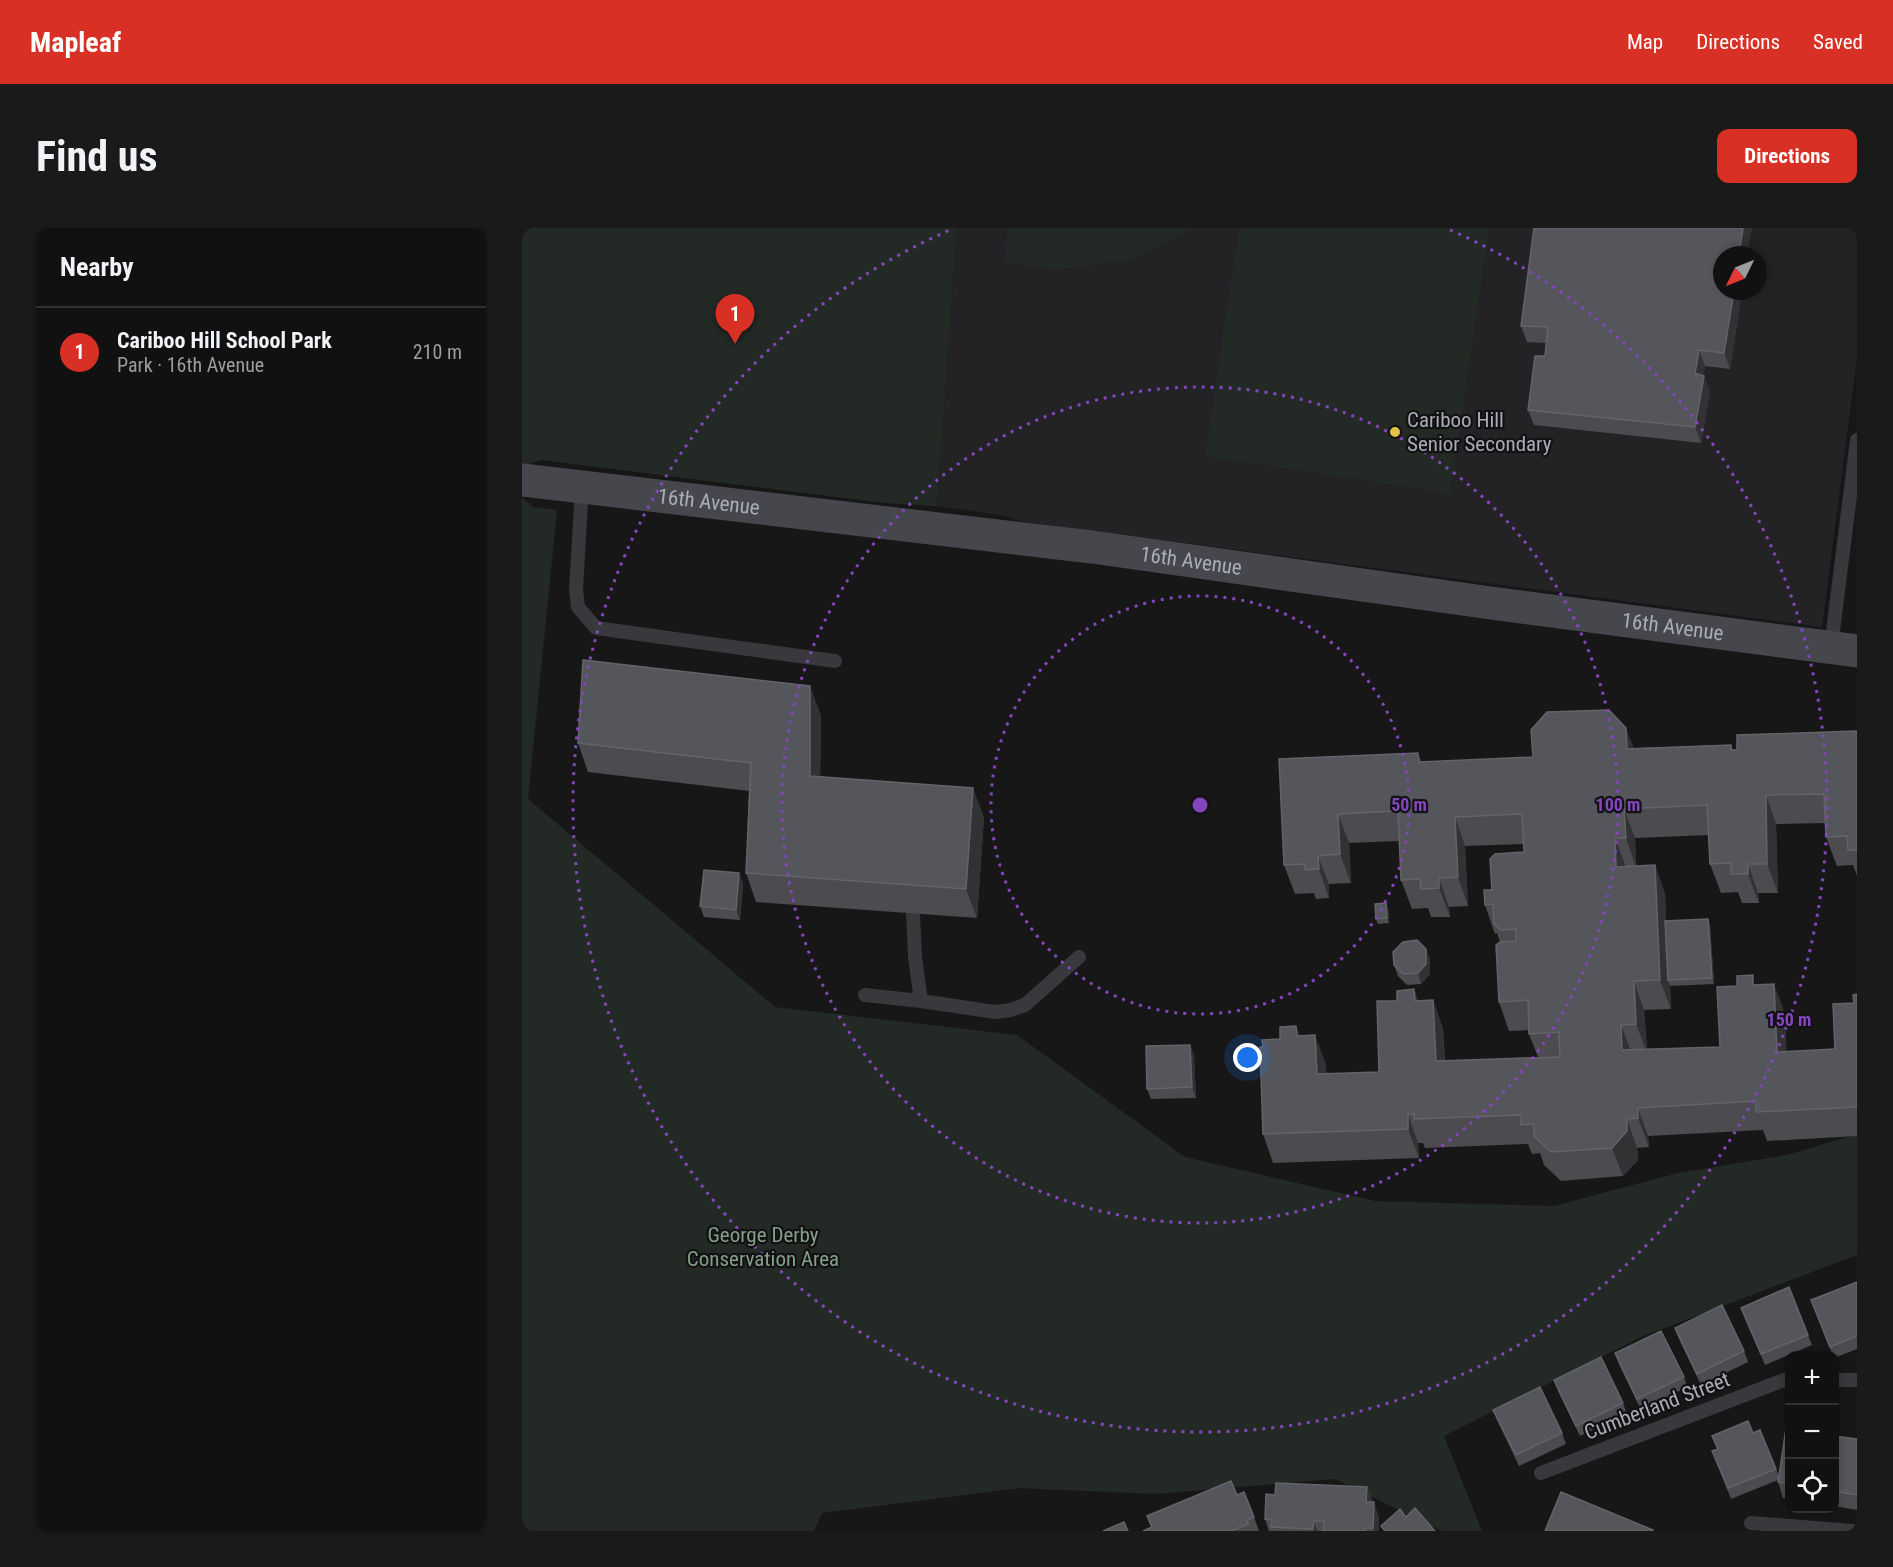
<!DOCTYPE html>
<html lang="en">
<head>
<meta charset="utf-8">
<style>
	body { margin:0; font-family:"Roboto Condensed",sans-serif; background:#1a1a1b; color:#f1f3f6 }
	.controls { position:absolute; right:18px; bottom:18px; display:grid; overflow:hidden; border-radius:12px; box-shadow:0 3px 9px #0003 }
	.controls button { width:54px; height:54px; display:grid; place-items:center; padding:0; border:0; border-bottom:2px solid #303132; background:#111112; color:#f1f3f6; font:30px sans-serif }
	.compass { position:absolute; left:1191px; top:18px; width:54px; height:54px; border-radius:50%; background:#111112; box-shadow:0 3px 9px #0003; rotate:227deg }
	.you { position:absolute; left:726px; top:830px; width:21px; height:21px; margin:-15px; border:4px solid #fff; border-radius:50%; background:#1a73e8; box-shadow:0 0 0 9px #1a73e833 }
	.badge { display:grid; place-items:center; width:39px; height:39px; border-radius:50%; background:#d93025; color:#fff; font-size:20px; font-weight:700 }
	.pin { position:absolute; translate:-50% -50px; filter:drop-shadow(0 2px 3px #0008) }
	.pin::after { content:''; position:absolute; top:32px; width:21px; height:18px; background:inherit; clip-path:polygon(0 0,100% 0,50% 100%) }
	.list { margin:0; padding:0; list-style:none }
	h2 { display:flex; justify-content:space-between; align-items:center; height:78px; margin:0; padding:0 24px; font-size:26px }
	h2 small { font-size:20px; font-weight:400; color:#9c9d9f }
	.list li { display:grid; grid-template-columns:39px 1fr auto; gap:18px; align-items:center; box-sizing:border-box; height:90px; padding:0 24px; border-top:2px solid #303132 }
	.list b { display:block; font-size:22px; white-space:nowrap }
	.list p { margin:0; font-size:20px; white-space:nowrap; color:#9c9d9f }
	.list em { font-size:20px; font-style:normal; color:#9c9d9f }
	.icon { flex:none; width:33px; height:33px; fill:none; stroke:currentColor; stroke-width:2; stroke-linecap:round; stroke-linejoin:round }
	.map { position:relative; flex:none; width:1335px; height:1303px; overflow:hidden; border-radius:12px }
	header { display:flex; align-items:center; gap:36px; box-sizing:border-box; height:84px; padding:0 30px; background:#d93025; color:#fff }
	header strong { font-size:28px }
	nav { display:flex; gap:33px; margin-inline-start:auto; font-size:21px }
	.intro { display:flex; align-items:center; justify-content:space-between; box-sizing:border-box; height:144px; padding:0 36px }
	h1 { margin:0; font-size:42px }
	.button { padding:15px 27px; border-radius:12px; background:#d93025; color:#fff; font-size:21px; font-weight:700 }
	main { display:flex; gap:36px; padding:0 36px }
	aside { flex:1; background:#111112; border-radius:12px; box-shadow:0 3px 9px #0003 }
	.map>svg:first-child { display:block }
	.built { fill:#232325; fill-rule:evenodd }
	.green { fill:#232a25 }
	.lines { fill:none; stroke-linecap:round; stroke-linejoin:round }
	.lane { stroke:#38383d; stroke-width:14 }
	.secondary { stroke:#46474d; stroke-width:33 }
	.wall { fill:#4b4b50 }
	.shaded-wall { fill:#323235 }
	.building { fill:#55565b; stroke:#636369; stroke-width:1.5 }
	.ring { fill:none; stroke:#8446bd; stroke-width:3; stroke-dasharray:3 6 }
	.poi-dot { fill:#e1c245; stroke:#121113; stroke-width:2 }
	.labels { text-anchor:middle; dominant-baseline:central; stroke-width:4.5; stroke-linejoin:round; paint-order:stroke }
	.poi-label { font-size:21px; fill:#aaacb7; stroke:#121113; text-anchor:start }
	.street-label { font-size:21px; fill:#aaacb7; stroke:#121113 }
	.park-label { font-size:21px; fill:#83a088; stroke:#121113 }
	.centre { fill:#8446bd; stroke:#121113; stroke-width:3 }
	.ring-label { font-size:18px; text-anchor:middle; font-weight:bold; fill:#8446bd; stroke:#121113; stroke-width:4.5; stroke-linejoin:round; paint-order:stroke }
</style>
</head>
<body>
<header>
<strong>Mapleaf</strong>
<nav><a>Map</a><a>Directions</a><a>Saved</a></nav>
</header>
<div class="intro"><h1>Find us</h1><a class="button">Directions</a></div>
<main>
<aside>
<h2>Nearby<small></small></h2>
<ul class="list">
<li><span class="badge">1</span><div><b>Cariboo Hill School Park</b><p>Park · 16th Avenue</p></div><em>210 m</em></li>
</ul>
</aside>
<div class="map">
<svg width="1335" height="1303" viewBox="0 0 1335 1303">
	<rect width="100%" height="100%" fill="#171718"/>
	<!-- built -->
	<path class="built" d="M435 0H1335V130L1300 399 503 294 479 287 415 278ZM1200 27H1236V63H1200Z"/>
	<!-- green -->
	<path class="green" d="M0 0H435L415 278 363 275 19 232 0 238Z
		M486 0H671L608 32 535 41 483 35Z
		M717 0H967L928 265 683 228Z
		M0 269 11 279 35 282 6 571 253 779 495 807 663 929 853 973 1032 978 1156 945 1265 927 1335 906V1027L1119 1109 922 1208 960 1303H920L813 1251 632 1266 497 1260 300 1285 292 1303H0Z"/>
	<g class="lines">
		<!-- lane -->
		<path class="lane" d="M60 259 54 361 56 379 74 400 313 433
			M1309 419 1335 212
			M391 686 393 729 399 773
			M343 767 399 773 473 784 488 782 503 777 557 729
			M1312 1152H1335
			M1019 1245 1262 1152H1268
			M1229 1295 1330 1303"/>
		<!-- secondary -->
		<path class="secondary" id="s1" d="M0 252 570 319 969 375 1335 423"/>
	</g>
	<!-- wall -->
	<path class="wall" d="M1200 63H1220L1208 141 1183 138 1181 148 1188 164 1179 215 1012 197 1006 182 1023 128 1024 115 1005 114 999 98Z
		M299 487 298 549 462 589 455 690 234 674 224 645 227 563 66 544 56 515Z
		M1335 503V648L1331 637 1315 638 1304 609V595L1254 596 1256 665H1236L1237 675H1220L1216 664 1199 665 1188 636 1187 607 1113 610 1114 638 1133 637 1143 666 1144 693 1186 691 1188 696 1192 756 1148 758 1149 781 1122 782 1125 821 1198 819 1235 757 1263 785 1264 824 1313 821 1335 766V908L1245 913 1241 902 1126 908 1127 919 1115 920 1116 932 1101 948 1039 953 1022 937 1018 925 1010 926 1006 916 903 920 901 915H896L897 930 751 935 741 906V819L758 811 774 798 778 808 804 836V846L857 844 896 773 911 772 921 801 923 833 1016 829 1007 806V802L987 803 977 774 978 714 975 705 973 706 963 677 970 662 1002 624V616L943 618 946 678 927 679 928 689H909L906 680 890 681 879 652 877 613 827 615 829 655 807 656V670L794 671 792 665 773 666 762 637 757 531 896 525 899 534 1011 529 1112 520 1209 517 1211 522Z
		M217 645 221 656 218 692 182 689 178 678Z
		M866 680 867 695 856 696 854 691Z
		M904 721 908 732V746L899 756 885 757 876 748 872 737Z
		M668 817 672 828 674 870 629 871 625 861Z
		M1335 1054V1121L1312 1130V1128H1311L1289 1072Z
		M1219 1080 1286 1107 1290 1117 1243 1137Z
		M1153 1100 1222 1123 1226 1134 1179 1157 1157 1111Z
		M1093 1125 1162 1149 1165 1159 1119 1182 1097 1136Z
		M1032 1152 1101 1175 1105 1186 1058 1208 1036 1163Z
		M971 1182 1040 1205 1044 1216 997 1238 975 1192Z
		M1268 1200V1271L1261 1270 1256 1254V1252L1209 1271 1190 1223 1195 1221 1190 1208 1231 1205 1238 1202 1257 1248Z
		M1312 1208 1335 1211V1282L1312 1278Z
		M845 1259 857 1290V1303H747L743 1291 753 1267Z
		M715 1267 732 1289 737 1303H621L629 1299 625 1288Z"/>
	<!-- shaded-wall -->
	<path class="shaded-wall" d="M1221 0H1230L1225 27H1217Z
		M1212 63H1220L1208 141 1202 125Z
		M1177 122 1183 138 1179 161 1173 145Z
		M1182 148 1188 164 1179 215 1173 199Z
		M288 458 299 487 298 577 288 548Z
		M1104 500 1115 528 1105 521Z
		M451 560 462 589 455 690 444 661Z
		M1244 567 1254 596 1256 665 1245 636Z
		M1102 581 1113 610 1114 639 1104 610Z
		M816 586 827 615 829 655 818 626Z
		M933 589 943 618 946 678 936 649Z
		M1093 610 1104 639H1094Z
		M796 628 807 656V670L797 641Z
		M1226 636 1236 665 1237 675 1226 646Z
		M1133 637 1143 666 1147 752H1146L1148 758 1149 781 1138 752Z
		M217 645 221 656 218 692 214 682Z
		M917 650 927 679 928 689 917 660Z
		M864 675 866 680 867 695 865 690Z
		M1186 691 1188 696 1192 756 1190 750Z
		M904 721 908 732V746L899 756 896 745Z
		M1112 753 1122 782 1125 825 1114 796Z
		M1252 756 1263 785 1266 853 1255 824Z
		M892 761 903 790 893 773Z
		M911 772 921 801 924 862 914 833Z
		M1099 797 1110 826 1100 822Z
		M774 798 785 827 775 808Z
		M793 807 804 836 805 875 795 846Z
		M668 817 672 828 674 870 670 859Z
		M1116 880 1126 908 1127 919 1116 890Z
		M886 886 896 915 897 930 886 901Z
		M1105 891 1115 920 1116 932 1101 948 1090 920Z
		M845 1259 851 1274H844Z
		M852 1274 857 1290V1303H852L851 1300Z
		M792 1293 795 1303H792Z"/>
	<!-- building -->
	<path class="building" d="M1012 0H1221L1217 27H1200V63H1212L1202 125 1177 122 1173 145 1182 148 1173 199 1006 182 1013 128H1023L1026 99 999 98Z
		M61 432 288 458V548L451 560 444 661 224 645 229 535 56 515Z
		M1087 482 1104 500 1105 521 1209 517V522H1215V507L1335 503V622H1326L1325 608 1304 609 1302 566 1244 567 1245 636H1226V646H1209V635L1188 636 1185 577 1102 581 1104 610H1093L1094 639 1133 637 1138 752 1112 753 1114 796 1099 797 1100 822 1198 819 1195 759 1215 758V748L1231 747V757L1252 756 1255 824 1313 821 1311 776 1332 775 1331 767 1335 766V879L1234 884V873L1116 880V890L1105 891V903L1090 920 1029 924 1012 908V896L999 897V887L892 891V886H886V901L741 906 738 819H741L740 812 758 811V799L774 798 775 808 793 807 795 846 857 844 855 773H875V763L892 761 893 773 911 772 914 833 1038 829 1037 804 1007 806 1006 772 977 774 974 717 978 714 994 713V701L978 702 972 696 971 676 963 677 962 662H970L968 631 973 626 1002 624 1000 586 933 589 936 649 917 650V660L899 661 898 651 879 652 876 583 816 586 818 626 796 628 797 641 783 642V636L762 637 757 531 896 525 897 534 1011 529 1009 502 1025 484Z
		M182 642 217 645 214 682 178 678Z
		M864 675 865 690 854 691 853 676Z
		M1186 691 1190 750 1146 752 1143 693Z
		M895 712 904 721V736L896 745 881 746 872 737 871 724 881 714Z
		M668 817 670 859 625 861 624 818Z
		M1335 1054V1108L1308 1119 1289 1072Z
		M1267 1059 1286 1107 1239 1126 1219 1080Z
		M1200 1077 1222 1123 1175 1146 1153 1100Z
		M1139 1103 1162 1149 1115 1171 1093 1125Z
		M1079 1129 1101 1175 1054 1198 1032 1152Z
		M1018 1159 1040 1205 994 1227 971 1182Z
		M1226 1193 1231 1205 1238 1202 1254 1241 1206 1260 1190 1223 1196 1221 1190 1208Z
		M1264 1200H1268V1256L1256 1254Z
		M1312 1208 1335 1211V1267L1312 1263Z
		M709 1253 715 1267 722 1264 732 1289 725 1292 726 1296 709 1303H621L630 1299 625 1288Z
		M754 1255 845 1259 844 1274H852L851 1300H843V1303H801L802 1293H792L791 1301 749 1299 750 1292 743 1291 744 1266 753 1267Z
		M1039 1264 1131 1302V1303H1023Z
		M893 1280 913 1303H863L859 1298 878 1281 884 1289Z
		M602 1294 606 1303H581Z"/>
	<!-- distance rings -->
	<g class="ring">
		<circle cx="678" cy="577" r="209"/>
		<circle cx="678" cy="577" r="418"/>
		<path d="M928 2A627 627 0 1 1 428 2"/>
	</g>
	<!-- markers -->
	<circle class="poi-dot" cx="873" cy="204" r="6"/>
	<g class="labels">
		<!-- poi labels -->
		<g class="poi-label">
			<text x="885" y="192">Cariboo Hill<tspan x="885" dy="24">Senior Secondary</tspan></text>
		</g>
		<!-- street labels -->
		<g class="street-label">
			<text stroke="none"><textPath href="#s1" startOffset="188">16th Avenue</textPath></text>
			<text stroke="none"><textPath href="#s1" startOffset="674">16th Avenue</textPath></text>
			<text stroke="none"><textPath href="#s1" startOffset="1160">16th Avenue</textPath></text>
			<text transform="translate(1135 1178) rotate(-21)">Cumberland Street</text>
		</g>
		<!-- park labels -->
		<g class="park-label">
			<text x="241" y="1007">George Derby<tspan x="241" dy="24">Conservation Area</tspan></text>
		</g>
	</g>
	<circle cx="678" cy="577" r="9" class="centre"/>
	<g class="ring-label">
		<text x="887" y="583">50 m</text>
		<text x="1096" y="583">100 m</text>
		<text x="1267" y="798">150 m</text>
	</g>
</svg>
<div class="controls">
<button>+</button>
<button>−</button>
<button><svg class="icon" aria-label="locate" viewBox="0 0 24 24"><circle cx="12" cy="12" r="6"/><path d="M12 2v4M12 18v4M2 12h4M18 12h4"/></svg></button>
</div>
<svg class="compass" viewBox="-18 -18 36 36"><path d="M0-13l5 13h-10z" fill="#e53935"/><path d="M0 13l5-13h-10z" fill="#9c9d9f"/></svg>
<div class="you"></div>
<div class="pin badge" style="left:213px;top:116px">1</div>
</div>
</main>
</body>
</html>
